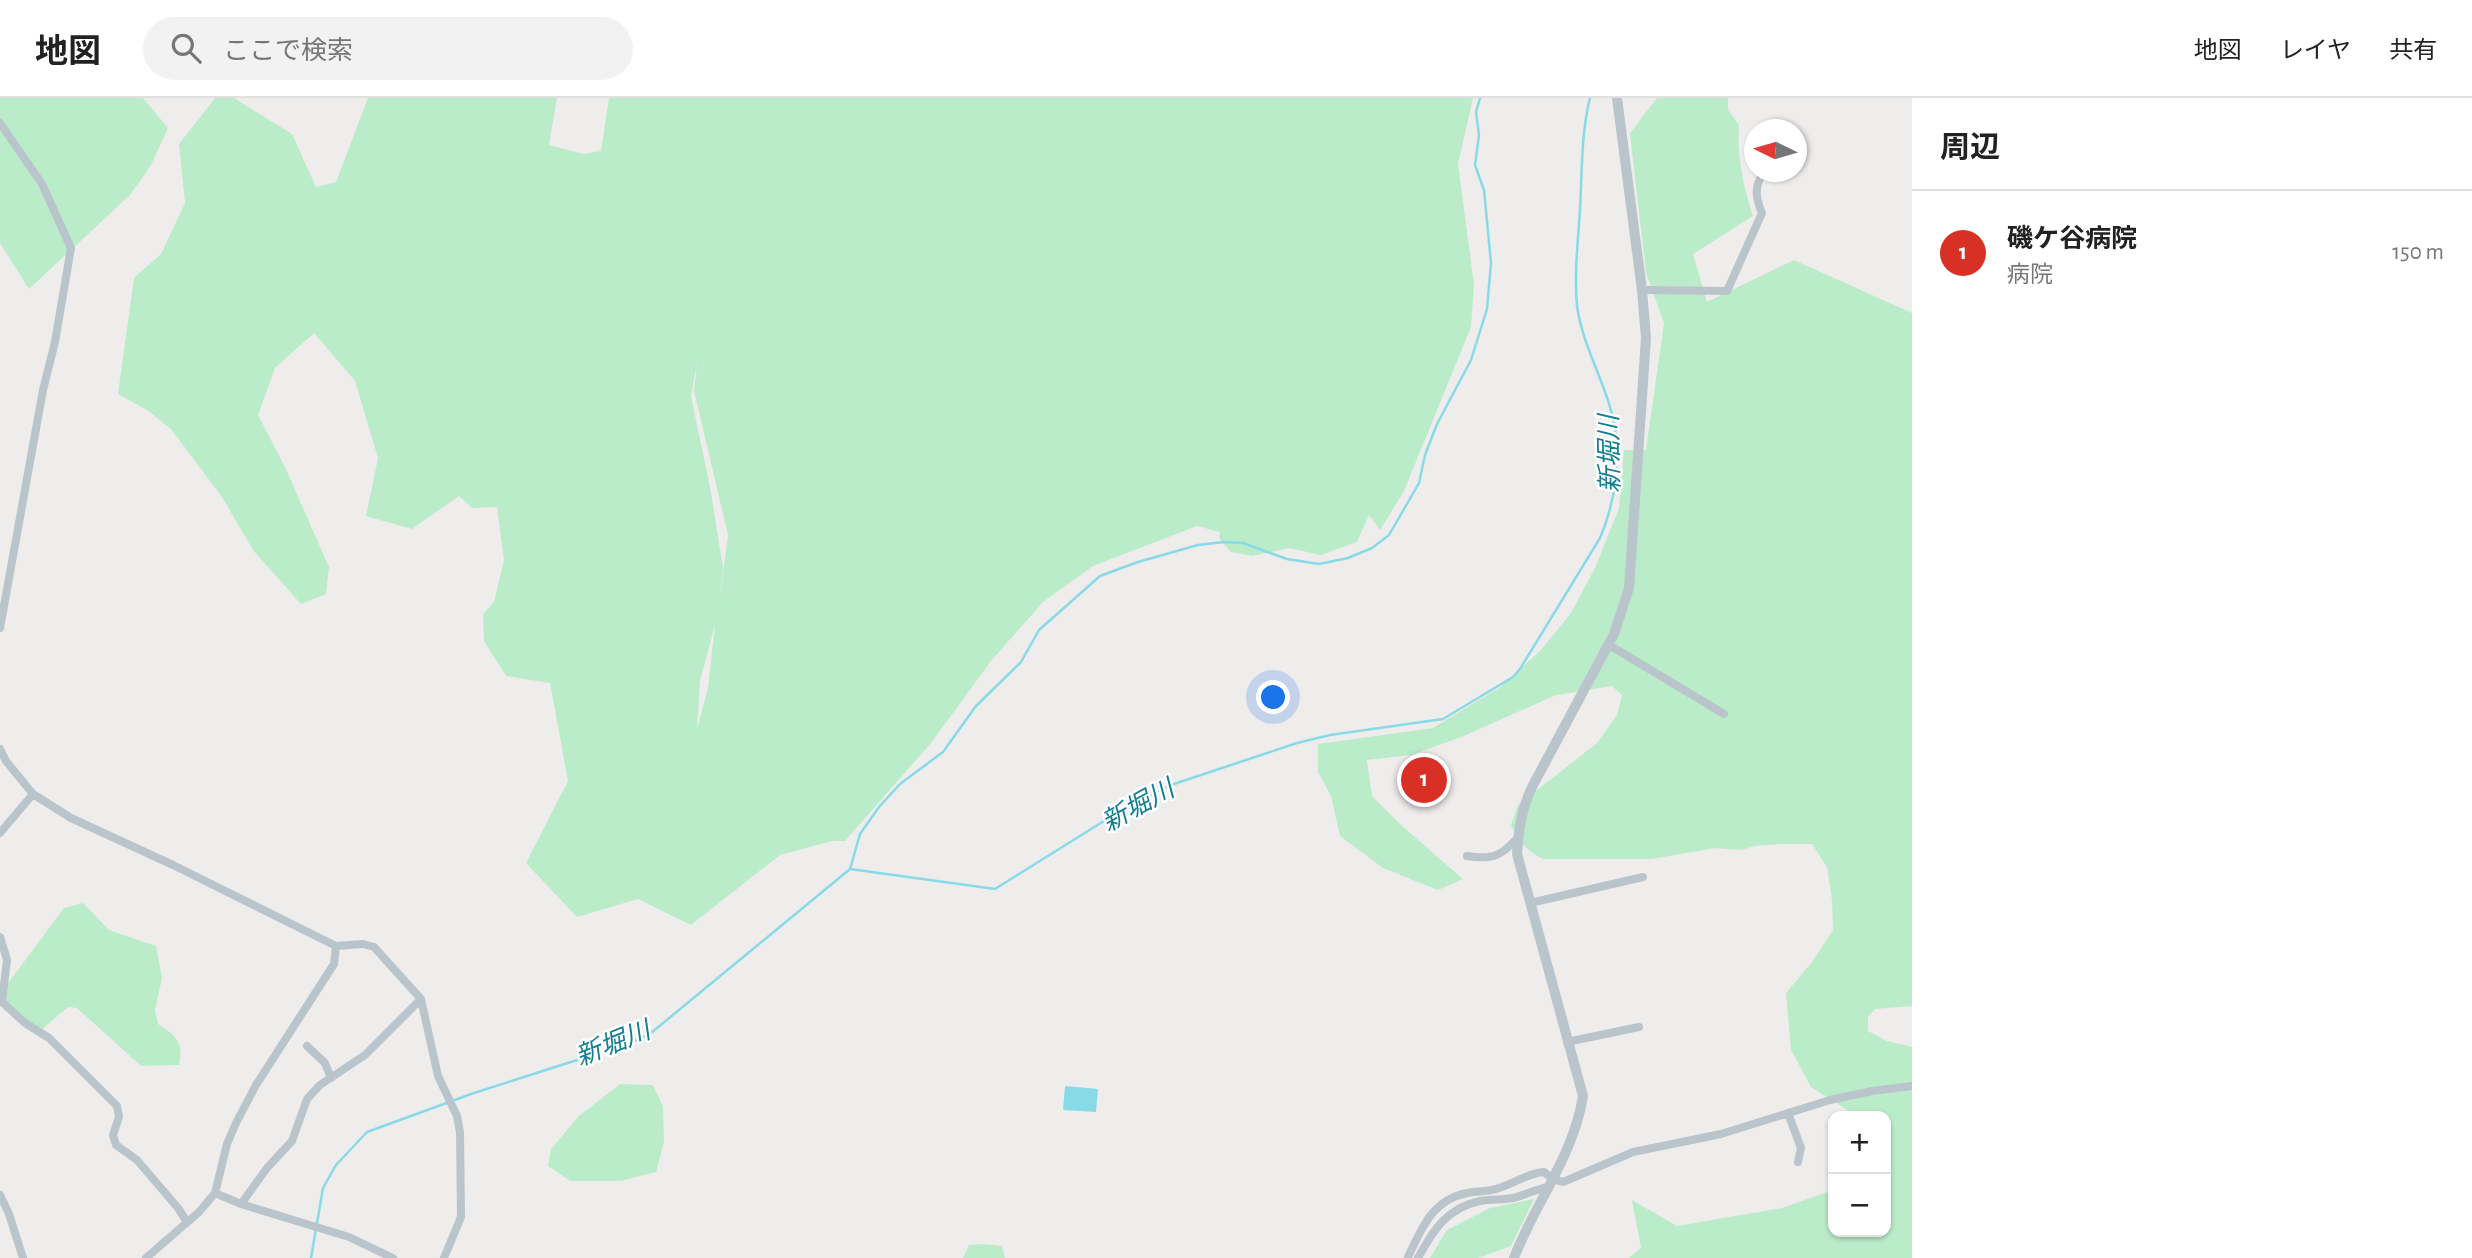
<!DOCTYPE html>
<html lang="ja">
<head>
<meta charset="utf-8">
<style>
	body { margin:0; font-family:"Alegreya Sans","Noto Sans JP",sans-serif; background:#f2f2f2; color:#222 }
	.controls { position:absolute; right:21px; bottom:21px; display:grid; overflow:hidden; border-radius:14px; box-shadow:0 2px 5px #0004 }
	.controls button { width:63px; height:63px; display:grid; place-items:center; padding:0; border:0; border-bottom:2px solid #e0e0e0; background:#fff; color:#222; font:35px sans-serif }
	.compass { position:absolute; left:1744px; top:21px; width:63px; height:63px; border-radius:50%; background:#fff; box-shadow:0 2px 5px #0004; rotate:275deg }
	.you { position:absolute; left:1274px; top:600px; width:24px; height:24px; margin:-18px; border:5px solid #fff; border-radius:50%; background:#1a73e8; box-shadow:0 0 0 10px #1a73e833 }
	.badge { display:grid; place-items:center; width:46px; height:46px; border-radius:50%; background:#d93025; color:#fff; font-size:23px; font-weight:700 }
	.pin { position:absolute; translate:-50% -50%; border:4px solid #fff; box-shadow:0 2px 7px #0006 }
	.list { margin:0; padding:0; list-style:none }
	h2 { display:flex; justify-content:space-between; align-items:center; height:91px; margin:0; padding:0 28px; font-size:30px }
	h2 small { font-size:23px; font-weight:400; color:#767676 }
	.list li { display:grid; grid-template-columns:46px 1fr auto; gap:21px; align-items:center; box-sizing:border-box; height:126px; padding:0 28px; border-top:2px solid #e0e0e0 }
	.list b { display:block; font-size:26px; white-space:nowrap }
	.list p { margin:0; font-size:23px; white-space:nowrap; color:#767676 }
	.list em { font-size:23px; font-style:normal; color:#767676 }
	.icon { flex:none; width:38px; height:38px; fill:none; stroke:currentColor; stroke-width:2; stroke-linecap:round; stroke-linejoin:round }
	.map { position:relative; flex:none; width:1912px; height:1160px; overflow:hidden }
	header { display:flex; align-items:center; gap:42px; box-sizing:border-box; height:98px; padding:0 35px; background:#fff; border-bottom:2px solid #e0e0e0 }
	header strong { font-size:33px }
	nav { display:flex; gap:38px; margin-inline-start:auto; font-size:24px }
	.search { width:490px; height:63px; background:#f2f2f2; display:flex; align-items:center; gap:18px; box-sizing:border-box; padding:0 24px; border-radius:38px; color:#767676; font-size:26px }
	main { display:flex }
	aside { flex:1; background:#fff }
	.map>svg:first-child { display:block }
	.green { fill:#bbecca; fill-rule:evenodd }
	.water { fill:#89dae7 }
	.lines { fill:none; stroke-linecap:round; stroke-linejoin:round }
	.stream { stroke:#89dae7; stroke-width:2.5 }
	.minor { stroke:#bac4cb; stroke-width:8 }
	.tertiary { stroke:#bac4cb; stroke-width:10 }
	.labels { text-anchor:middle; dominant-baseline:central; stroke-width:5; stroke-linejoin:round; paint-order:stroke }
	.water-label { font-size:26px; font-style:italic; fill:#117f91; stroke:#fff }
</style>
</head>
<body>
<header>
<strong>地図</strong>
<div class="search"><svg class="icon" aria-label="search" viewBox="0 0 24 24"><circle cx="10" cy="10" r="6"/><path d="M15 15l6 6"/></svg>ここで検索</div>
<nav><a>地図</a><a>レイヤ</a><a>共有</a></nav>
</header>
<main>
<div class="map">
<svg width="1912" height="1160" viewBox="0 0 1912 1160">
	<rect width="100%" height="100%" fill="#efecec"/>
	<!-- green -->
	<path class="green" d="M0 0H143L168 30 151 67 130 97 29 191 0 145Z
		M215 0H234L292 36 316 89 336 84 368 0H557L549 47 584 56 601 53 609 0H1473L1458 66 1474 187 1471 229 1404 393 1380 432 1369 417 1357 444 1321 457 1289 450 1253 458 1231 454 1219 440 1220 434 1197 428 1093 468 1043 504 991 563 931 645 845 743H832L780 757 691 827 638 801 577 819 526 765 568 683 550 585 506 578 484 543 483 516 494 504 504 462 497 409 472 410 459 398 412 431 366 418 378 360 355 283 314 235 275 270 258 317 285 369 329 469 326 496 301 506 253 452 222 399 171 331 147 312 118 296 134 180 161 156 185 105 179 46ZM697 265 694 293 728 437 720 498 723 470 710 389 691 298ZM715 527 708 590 697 631 700 583Z
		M1657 0H1728V12L1739 27C1737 59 1743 87 1753 118L1693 156 1707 204 1794 162 1912 215V908L1875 911 1868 919V933L1887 943 1912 949V1160H1629L1641 1150 1632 1102 1677 1128 1782 1110 1833 1092V1134H1886V1047L1889 1039 1886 1037V1018H1857L1811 989 1791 952 1786 895 1812 864 1833 832 1832 802 1827 769 1812 746H1780L1755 748 1741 752 1715 750 1652 761H1543C1527 753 1518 743 1511 727L1518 707 1597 645 1617 617 1622 597 1612 588 1556 597 1464 638 1411 657 1367 662 1372 698 1402 728 1463 781 1438 792 1383 770 1340 738 1331 698 1318 674V646L1433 630 1499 590 1540 553 1571 515 1595 470 1619 410 1624 352H1646L1664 225 1646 175 1630 35Z
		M83 805 109 832 156 848 162 880 155 912 158 926C176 937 184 945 179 967L141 968 77 910 68 909 40 933 0 907V896L64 810Z
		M620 986 653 987 663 1008 664 1044 656 1074 621 1083H570L548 1068 551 1051 579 1018Z
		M1534 1101 1511 1148 1478 1160H1430L1447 1132 1490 1110Z
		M984 1146 1002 1148 1005 1160H963L969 1147Z"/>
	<!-- water -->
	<path class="water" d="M1065 988 1098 991 1096 1014 1063 1012Z"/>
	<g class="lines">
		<!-- stream -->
		<path class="stream" d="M850 771 995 791 1120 713 1171 687 1297 645 1330 637 1443 621 1513 579 1520 571 1600 440C1617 400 1623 351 1610 309 1600 275 1582 244 1577 208 1574 176 1578 143 1580 112 1582 75 1581 36 1590 0
			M850 771 860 736 879 709 900 686 943 654 976 608 1021 564 1039 532 1100 478 1138 464 1198 447 1224 444 1243 445 1287 461 1319 466 1348 460 1372 450 1389 437 1419 385 1425 357 1437 326 1471 262 1487 211 1491 165 1484 92 1475 67 1479 37 1476 14 1480 0
			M311 1160 323 1090 336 1067 367 1034 474 995 630 945 651 935 850 771"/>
		<!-- minor -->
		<path class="minor" d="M0 25 42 86 71 150 55 244 43 292 0 530
			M1642 192 1727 193 1762 115C1756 101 1754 90 1762 77
			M1609 547 1724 616
			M0 651 6 663 33 696 71 720 173 767 336 848 363 846 374 849 421 901 438 978 457 1018 460 1034 461 1119 444 1160
			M0 735 33 696
			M1467 758C1493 762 1502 758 1519 738
			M1530 805 1643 779
			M0 839 7 862 2 904 25 925 49 940 117 1008 119 1019 113 1037 116 1047 137 1062 178 1110 187 1124
			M1567 944 1639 929
			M307 948 325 965 331 980
			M1788 1015 1801 1050 1798 1064
			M215 1095 241 1106 349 1139 393 1160
			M0 1097 9 1116 23 1160
			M241 1106 267 1070 292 1043 307 1001 320 987 365 957 421 901
			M1408 1159C1422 1130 1432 1102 1467 1095 1478 1093 1489 1094 1499 1090 1515 1085 1528 1075 1544 1074L1553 1081 1563 1084 1633 1054 1721 1036 1830 1002 1872 993 1912 988
			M146 1160 199 1114 215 1095 227 1046 236 1025 256 987 334 866 336 848
			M1418 1160C1433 1132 1447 1110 1480 1103 1491 1101 1502 1102 1513 1100 1526 1097 1535 1091 1549 1089"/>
		<!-- tertiary -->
		<path class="tertiary" d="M1514 1160C1535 1105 1574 1057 1583 998L1517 756C1519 730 1521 713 1532 689L1614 536 1629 490 1646 240 1642 192 1617 0"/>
	</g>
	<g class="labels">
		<!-- water labels -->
		<g class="water-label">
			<text transform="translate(1610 356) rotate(-91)">新堀川</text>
			<text transform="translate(1138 708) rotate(-29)">新堀川</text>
			<text transform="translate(613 946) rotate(-22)">新堀川</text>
		</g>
	</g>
</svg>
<div class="controls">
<button>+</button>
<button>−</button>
</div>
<svg class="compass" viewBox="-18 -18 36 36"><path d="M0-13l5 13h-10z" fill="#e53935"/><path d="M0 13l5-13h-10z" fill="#767676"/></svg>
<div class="you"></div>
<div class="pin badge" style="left:1424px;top:682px">1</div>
</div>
<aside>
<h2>周辺<small></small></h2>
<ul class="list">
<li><span class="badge">1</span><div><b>磯ケ谷病院</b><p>病院</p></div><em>150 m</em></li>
</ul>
</aside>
</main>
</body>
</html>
